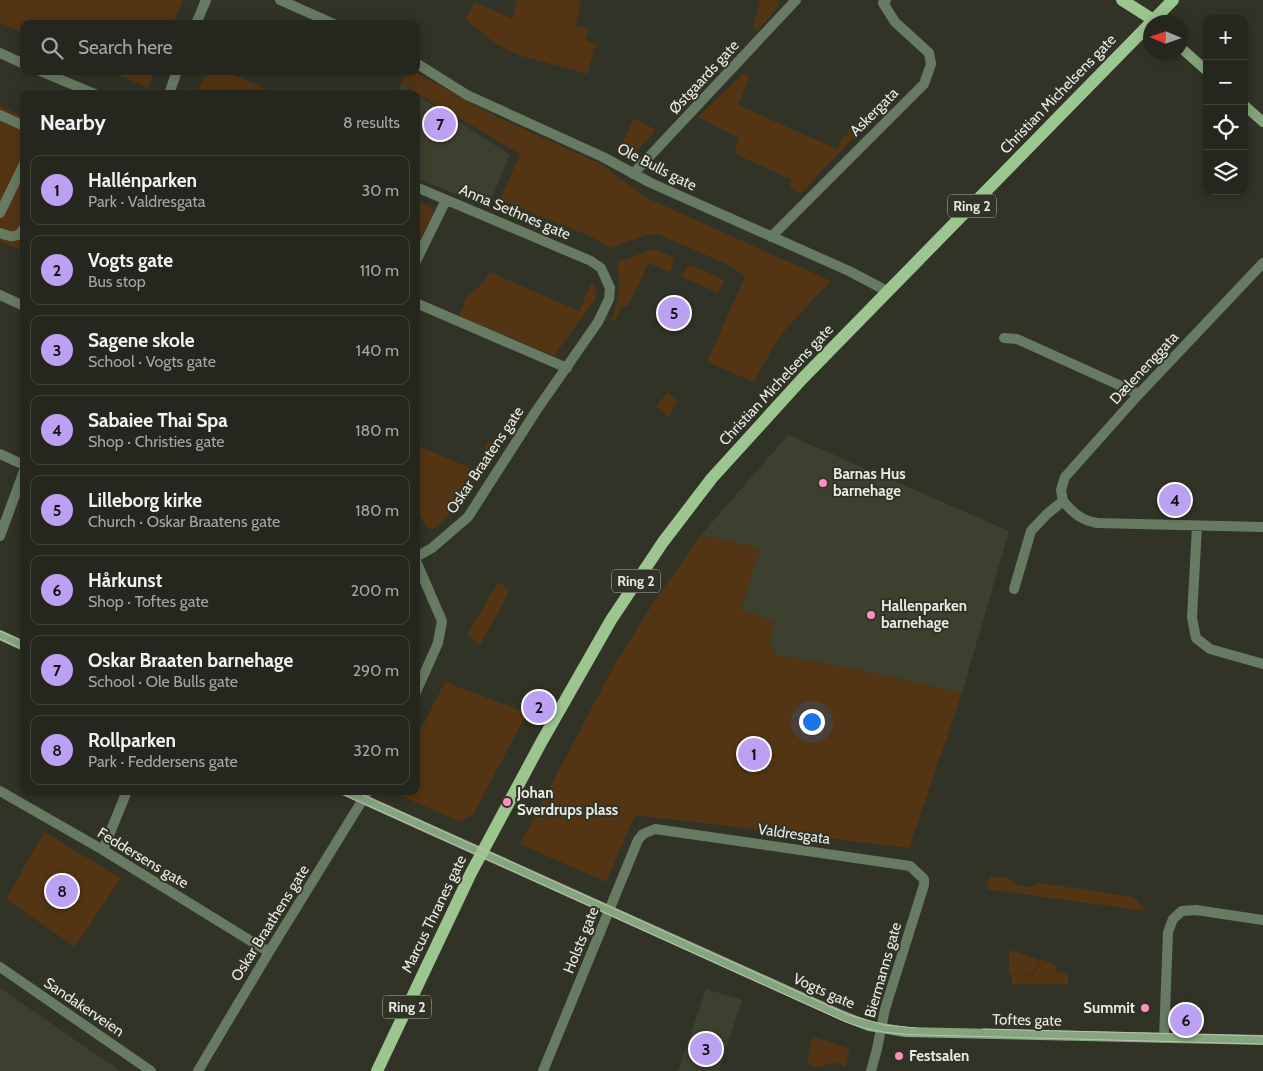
<!DOCTYPE html>
<html lang="en">
<head>
<meta charset="utf-8">
<style>
	body { margin:0; font-family:Cabin,sans-serif; background:#2d2e26; color:#f1f3f6 }
	.controls { position:absolute; right:15px; top:15px; display:grid; overflow:hidden; border-radius:10px; box-shadow:0 2px 12px #0003 }
	.controls button { width:45px; height:45px; display:grid; place-items:center; padding:0; border:0; border-bottom:1px solid #42433b; background:#25261d; color:#f1f3f6; font:25px sans-serif }
	.compass { position:absolute; left:1143px; top:15px; width:45px; height:45px; border-radius:50%; background:#25261d; box-shadow:0 2px 12px #0003; rotate:272deg }
	.you { position:absolute; left:811px; top:721px; width:18px; height:18px; margin:-12px; border:4px solid #fff; border-radius:50%; background:#1a73e8; box-shadow:0 0 0 8px #1a73e833 }
	.badge { display:grid; place-items:center; width:32px; height:32px; border-radius:50%; background:#bca0f2; color:#111; font-size:16px; font-weight:700 }
	.pin { position:absolute; translate:-50% -50%; border:2px solid #fff; box-shadow:0 1px 5px #0006 }
	.list { margin:0; padding:0; list-style:none }
	h2 { display:flex; justify-content:space-between; align-items:center; height:65px; margin:0; padding:0 20px; font-size:21px }
	h2 small { font-size:16px; font-weight:400; color:#a3a5a4 }
	.list li { display:grid; grid-template-columns:32px 1fr auto; gap:15px; align-items:center; box-sizing:border-box; height:70px; margin:0 10px 10px; padding:0 10px; border:1px solid #42433b; border-radius:10px }
	.list b { display:block; font-size:19px; white-space:nowrap }
	.list p { margin:0; font-size:16px; white-space:nowrap; color:#a3a5a4 }
	.list em { font-size:16px; font-style:normal; color:#a3a5a4 }
	.icon { flex:none; width:28px; height:28px; fill:none; stroke:currentColor; stroke-width:2; stroke-linecap:round; stroke-linejoin:round }
	.map { position:relative; flex:none; width:1263px; height:1071px; overflow:hidden }
	.search { position:absolute; background:#25261d; box-shadow:0 2px 12px #0003; left:20px; top:20px; width:400px; height:55px; display:flex; align-items:center; gap:12px; box-sizing:border-box; padding:0 18px; border-radius:10px; color:#a3a5a4; font-size:19px }
	.panel { position:absolute; background:#25261d; box-shadow:0 2px 12px #0003; left:20px; top:90px; width:400px; height:705px; border-radius:10px }
	.map>svg:first-child { display:block }
	.built { fill:#3d3f2f }
	.green { fill:#533514 }
	.lines { fill:none; stroke-linecap:round; stroke-linejoin:round }
	.street { stroke:#677b62; stroke-width:10 }
	.secondary { stroke:#85a57c; stroke-width:10 }
	.primary { stroke:#9cc590; stroke-width:12 }
	.tram { stroke:#bdbfb6; stroke-width:1 }
	.poi-dot { fill:#fd8ebf; stroke:#313327; stroke-width:2 }
	.labels { text-anchor:middle; dominant-baseline:central; stroke-width:4; stroke-linejoin:round; paint-order:stroke }
	.shield { fill:#313327; stroke:#b2b3ab; stroke-width:1 }
	.shield-label { font-size:14px; font-weight:bold; fill:#e9eae3 }
	.street-label { font-size:15px; fill:#e9eae3; stroke:#313327 }
	.poi-label { font-size:15px; font-weight:bold; fill:#e9eae3; stroke:#313327; text-anchor:start }
</style>
</head>
<body>
<div class="map">
<svg width="1263" height="1071" viewBox="0 0 1263 1071">
	<rect width="100%" height="100%" fill="#313327"/>
	<!-- built -->
	<path class="built" d="M401 84 510 155 488 207 416 178V94H398Z
		M788 435 1009 531 962 693 850 668 776 655 769 639 741 609 760 548 701 535Z
		M0 988 120 1071H0Z
		M706 989 742 1000 719 1071H678Z"/>
	<!-- green -->
	<path class="green" d="M0 0H183L173 24H24V33L0 23Z
		M517 0H575L581 2 576 26 589 29 585 40 596 44 587 74 518 55 496 44 465 19 475 2 512 19Z
		M760 0H779L775 11 758 30 753 28Z
		M109 71H154L148 88Z
		M207 71H226L266 89V94H197Z
		M407 71H413L497 117 599 163 647 198 831 281 789 325 775 344 754 382 707 362 745 276 729 265 658 234 646 235 610 248 588 235 500 200 520 154 401 84Z
		M744 73 750 77 738 105 837 149 843 136 846 137 852 123 862 129 800 194 790 187 791 179 739 156 735 149 739 138 698 117Z
		M0 106 24 117 23 251 0 241Z
		M634 118 656 130 633 155 622 151V144Z
		M416 200 430 206 434 212 419 241 416 242Z
		M654 249 673 257 674 263 670 272 648 263 628 307 622 305 615 322 611 320C620 300 621 284 617 262Z
		M691 265 724 280 718 293 682 277 686 268Z
		M490 272 579 311 591 284 594 282 596 293 594 301 554 356 459 316 467 296 482 284Z
		M668 392 676 400 677 402 669 417 656 406Z
		M490 441 497 445C479 475 461 506 434 529L426 527 416 507V445L475 470 487 443Z
		M701 535 760 548 741 609 774 622 769 639 776 655 850 668 962 693 909 848 635 815 606 882 520 844 615 664 654 602Z
		M498 582 510 590 480 645 467 635Z
		M445 682 527 713 473 815 459 821 389 791H416V738Z
		M44 832 121 878 75 947 6 899Z
		M990 876 1008 878 1018 886 1029 887 1039 883 1134 897 1146 911 986 889Z
		M1009 950 1039 960 1033 975H1019L1034 976 1040 959 1057 965 1055 971 1068 975V984H1012V974H1009Z
		M814 1037 850 1049 846 1067H844C834 1059 829 1064 818 1068L809 1065 807 1061 812 1039Z"/>
	<g class="lines">
		<!-- street -->
		<path class="street" d="M280 0 334 24
			M196 24 206 0
			M0 53 24 64
			M416 63 467 95 603 157 651 183 849 271 887 291
			M40 71 95 94
			M169 94 177 71
			M0 115 24 126
			M633 174 796 0
			M416 187 591 261 601 268 610 288 609 299 598 322 536 411 468 517 432 548 416 557
			M0 213 24 164
			M0 233C10 237 18 239 24 228
			M771 237 924 84 931 64 929 53 895 22 883 3 886 0
			M416 261 446 200
			M0 295 24 306
			M416 303 567 368
			M1004 338 1017 339 1139 394
			M0 454 24 465
			M1063 501 1061 490 1065 477 1139 394 1263 263
			M1063 501C1073 513 1081 520 1097 523L1263 527
			M1197 526 1192 618 1196 638 1210 649 1263 664
			M0 536 24 471
			M416 561 442 621 438 643 416 692
			M1014 589 1031 531 1047 514 1063 501
			M0 791 103 850 269 952
			M103 850 127 791
			M0 967 151 1071
			M1164 1038 1168 932 1173 919 1182 911 1196 910 1263 920
			M198 1071 269 952 368 791
			M543 1071 638 840 643 834 655 829 910 866 924 879V885L885 1009 877 1049 871 1071"/>
		<!-- secondary -->
		<path class="secondary" d="M1180 47 1207 71
			M1244 105 1263 122
			M0 635 24 646
			M345 791 841 1015 869 1026 906 1032 1263 1040"/>
		<!-- primary -->
		<path class="primary" d="M1122 0 1152 19
			M377 1071 471 873 542 741 611 620 663 542 712 478 802 379 1173 0"/>
		<!-- tram -->
		<path class="tram" d="M0 631 24 642
			M0 639 24 650
			M336 791 846 1022C871 1032 895 1034 922 1035L1263 1044
			M354 791 849 1015 885 1025 916 1028
			M983 1029 1263 1036"/>
	</g>
	<!-- markers -->
	<g class="poi-dot">
		<circle cx="823" cy="483" r="5"/>
		<circle cx="871" cy="615" r="5"/>
		<circle cx="507" cy="802" r="5"/>
		<circle cx="1145" cy="1008" r="5"/>
		<circle cx="899" cy="1056" r="5"/>
	</g>
	<g class="labels">
		<!-- shield labels -->
		<g class="shield">
			<rect x="948" y="194.5" width="48" height="23" rx="4"/>
			<rect x="612" y="569.5" width="48" height="23" rx="4"/>
			<rect x="383" y="995.5" width="48" height="23" rx="4"/>
		</g>
		<g class="shield-label">
			<text x="972" y="206">Ring 2</text>
			<text x="636" y="581">Ring 2</text>
			<text x="407" y="1007">Ring 2</text>
		</g>
		<!-- street labels -->
		<g class="street-label">
			<text transform="translate(704 77) rotate(-47)">Østgaards gate</text>
			<text transform="translate(1058 94) rotate(-46)">Christian Michelsens gate</text>
			<text transform="translate(874 112) rotate(-45)">Askergata</text>
			<text transform="translate(657 167) rotate(27)">Ole Bulls gate</text>
			<text transform="translate(515 212) rotate(23)">Anna Sethnes gate</text>
			<text transform="translate(1144 368) rotate(-47)">Dælenenggata</text>
			<text transform="translate(776 385) rotate(-47)">Christian Michelsens gate</text>
			<text transform="translate(485 460) rotate(-56)">Oskar Braatens gate</text>
			<text transform="translate(794 834) rotate(8)">Valdresgata</text>
			<text transform="translate(143 858) rotate(31)">Feddersens gate</text>
			<text transform="translate(434 914) rotate(-64)">Marcus Thranes gate</text>
			<text transform="translate(270 923) rotate(-58)">Oskar Braathens gate</text>
			<text transform="translate(581 940) rotate(-68)">Holsts gate</text>
			<text transform="translate(883 970) rotate(-74)">Biermanns gate</text>
			<text transform="translate(824 991) rotate(24)">Vogts gate</text>
			<text transform="translate(84 1007) rotate(34)">Sandakerveien</text>
			<text transform="translate(1027 1020) rotate(1)">Toftes gate</text>
		</g>
		<!-- poi labels -->
		<g class="poi-label">
			<text x="833" y="474">Barnas Hus<tspan x="833" dy="17">barnehage</tspan></text>
			<text x="881" y="606">Hallenparken<tspan x="881" dy="17">barnehage</tspan></text>
			<text x="517" y="793">Johan<tspan x="517" dy="17">Sverdrups plass</tspan></text>
			<text x="1135" y="1008" text-anchor="end">Summit</text>
			<text x="909" y="1056">Festsalen</text>
		</g>
	</g>
</svg>
<div class="controls">
<button>+</button>
<button>−</button>
<button><svg class="icon" aria-label="locate" viewBox="0 0 24 24"><circle cx="12" cy="12" r="6"/><path d="M12 2v4M12 18v4M2 12h4M18 12h4"/></svg></button>
<button><svg class="icon" aria-label="layers" viewBox="0 0 24 24"><path d="M12 4l9 5-9 5-9-5zM3 14l9 5 9-5"/></svg></button>
</div>
<svg class="compass" viewBox="-18 -18 36 36"><path d="M0-13l5 13h-10z" fill="#e53935"/><path d="M0 13l5-13h-10z" fill="#a3a5a4"/></svg>
<div class="you"></div>
<div class="pin badge" style="left:754px;top:754px">1</div>
<div class="pin badge" style="left:539px;top:707px">2</div>
<div class="pin badge" style="left:706px;top:1049px">3</div>
<div class="pin badge" style="left:1175px;top:500px">4</div>
<div class="pin badge" style="left:674px;top:313px">5</div>
<div class="pin badge" style="left:1186px;top:1020px">6</div>
<div class="pin badge" style="left:440px;top:124px">7</div>
<div class="pin badge" style="left:62px;top:891px">8</div>
<div class="search"><svg class="icon" aria-label="search" viewBox="0 0 24 24"><circle cx="10" cy="10" r="6"/><path d="M15 15l6 6"/></svg>Search here</div>
<section class="panel">
<h2>Nearby<small>8 results</small></h2>
<ul class="list">
<li><span class="badge">1</span><div><b>Hallénparken</b><p>Park · Valdresgata</p></div><em>30 m</em></li>
<li><span class="badge">2</span><div><b>Vogts gate</b><p>Bus stop</p></div><em>110 m</em></li>
<li><span class="badge">3</span><div><b>Sagene skole</b><p>School · Vogts gate</p></div><em>140 m</em></li>
<li><span class="badge">4</span><div><b>Sabaiee Thai Spa</b><p>Shop · Christies gate</p></div><em>180 m</em></li>
<li><span class="badge">5</span><div><b>Lilleborg kirke</b><p>Church · Oskar Braatens gate</p></div><em>180 m</em></li>
<li><span class="badge">6</span><div><b>Hårkunst</b><p>Shop · Toftes gate</p></div><em>200 m</em></li>
<li><span class="badge">7</span><div><b>Oskar Braaten barnehage</b><p>School · Ole Bulls gate</p></div><em>290 m</em></li>
<li><span class="badge">8</span><div><b>Rollparken</b><p>Park · Feddersens gate</p></div><em>320 m</em></li>
</ul>
</section>
</div>
</body>
</html>
